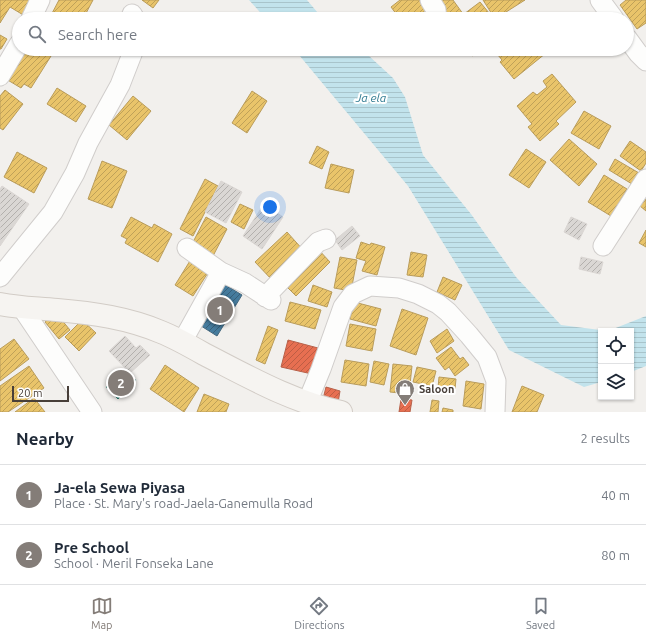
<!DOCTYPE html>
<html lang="en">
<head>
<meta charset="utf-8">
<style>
	body { margin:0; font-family:Ubuntu,sans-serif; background:#f6f6f7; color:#1f2937 }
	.controls { position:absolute; right:12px; bottom:12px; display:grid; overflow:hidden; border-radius:0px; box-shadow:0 1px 3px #0004 }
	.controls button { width:36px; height:36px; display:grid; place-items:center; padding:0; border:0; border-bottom:1px solid #e0e1e3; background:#fff; color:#1f2937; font:20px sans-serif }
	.scale { position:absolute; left:12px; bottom:10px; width:57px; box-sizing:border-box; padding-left:4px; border:2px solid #483f39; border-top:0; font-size:11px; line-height:14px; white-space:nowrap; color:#483f39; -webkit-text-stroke:3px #fff; paint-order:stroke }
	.you { position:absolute; left:270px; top:207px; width:14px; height:14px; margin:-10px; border:3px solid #fff; border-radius:50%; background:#1a73e8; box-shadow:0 0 0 6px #1a73e833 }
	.badge { display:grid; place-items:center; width:26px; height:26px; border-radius:50%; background:#847d78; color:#fff; font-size:13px; font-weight:700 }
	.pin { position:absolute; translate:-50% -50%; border:2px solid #fff; box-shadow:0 1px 4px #0006 }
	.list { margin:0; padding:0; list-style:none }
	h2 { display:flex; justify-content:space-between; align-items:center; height:52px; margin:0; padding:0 16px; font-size:17px }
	h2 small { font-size:13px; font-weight:400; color:#747a83 }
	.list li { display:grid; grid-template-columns:26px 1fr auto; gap:12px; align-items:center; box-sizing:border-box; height:60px; padding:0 16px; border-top:1px solid #e0e1e3 }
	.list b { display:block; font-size:15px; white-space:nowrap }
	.list p { margin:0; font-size:13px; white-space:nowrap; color:#747a83 }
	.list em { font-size:13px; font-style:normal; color:#747a83 }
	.icon { flex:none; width:22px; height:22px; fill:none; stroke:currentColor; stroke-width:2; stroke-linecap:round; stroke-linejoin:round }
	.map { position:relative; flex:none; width:646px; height:412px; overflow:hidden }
	.search { position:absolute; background:#fff; box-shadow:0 1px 3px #0004; left:12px; right:12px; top:12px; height:44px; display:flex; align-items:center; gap:10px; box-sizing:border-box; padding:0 14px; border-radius:22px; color:#747a83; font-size:15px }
	.sheet { height:172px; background:#fff }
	nav { display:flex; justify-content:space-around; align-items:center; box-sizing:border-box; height:56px; border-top:1px solid #e0e1e3; background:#fff; font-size:11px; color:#747a83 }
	nav a { display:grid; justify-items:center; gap:2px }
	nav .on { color:#847d78 }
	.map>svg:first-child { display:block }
	.water { fill:url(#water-rules) }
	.homes { fill:url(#homes-hatch); stroke:#b99c5b }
	.shops { fill:url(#shops-hatch); stroke:#b7614a }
	.schools { fill:url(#schools-hatch); stroke:#338175 }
	.public { fill:url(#public-hatch); stroke:#46697f }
	.building { fill:url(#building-hatch); stroke:#dad6d3 }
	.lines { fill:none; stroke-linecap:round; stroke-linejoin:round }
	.minor-casing { stroke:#d0cdcb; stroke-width:21 }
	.secondary-casing { stroke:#d2ccc6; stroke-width:24 }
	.minor { stroke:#fdfdfc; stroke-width:19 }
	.secondary { stroke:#f6f4f1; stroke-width:22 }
	.labels { text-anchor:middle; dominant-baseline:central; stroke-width:4; stroke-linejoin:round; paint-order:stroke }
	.poi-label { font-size:11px; font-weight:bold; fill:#483f39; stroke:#fff; text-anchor:start }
	.water-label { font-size:12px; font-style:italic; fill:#357e94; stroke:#fff }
</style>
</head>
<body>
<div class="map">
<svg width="646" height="412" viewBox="0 0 646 412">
	<defs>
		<pattern id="water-rules" width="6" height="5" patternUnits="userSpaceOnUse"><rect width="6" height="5" fill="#c2e3ec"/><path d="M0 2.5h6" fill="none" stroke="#a8c4cb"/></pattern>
		<pattern id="homes-hatch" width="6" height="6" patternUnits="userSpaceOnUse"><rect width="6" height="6" fill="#e9c46a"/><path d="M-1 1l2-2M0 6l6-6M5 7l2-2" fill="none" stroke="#bfa158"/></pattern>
		<pattern id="shops-hatch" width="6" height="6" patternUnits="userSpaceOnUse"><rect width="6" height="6" fill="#e76f51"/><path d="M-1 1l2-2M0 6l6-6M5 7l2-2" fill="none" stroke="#bd5d44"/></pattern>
		<pattern id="schools-hatch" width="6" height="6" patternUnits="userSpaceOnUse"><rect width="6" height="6" fill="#2a9d8f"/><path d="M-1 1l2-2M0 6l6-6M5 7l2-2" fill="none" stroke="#268176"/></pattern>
		<pattern id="public-hatch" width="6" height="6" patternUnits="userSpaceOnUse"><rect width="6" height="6" fill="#457b9d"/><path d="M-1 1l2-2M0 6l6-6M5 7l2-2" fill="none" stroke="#39617a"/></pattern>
		<pattern id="building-hatch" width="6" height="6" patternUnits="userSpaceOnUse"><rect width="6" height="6" fill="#dad7d4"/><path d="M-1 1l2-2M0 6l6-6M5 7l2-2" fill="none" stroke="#b3b0ad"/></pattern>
	</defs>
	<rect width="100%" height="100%" fill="#f2f0ed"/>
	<!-- water -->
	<path class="water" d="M249 0H307L323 19H266Z
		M294 49H355L368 55 393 78 405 97 423 155 471 214 516 277 561 325 608 331 646 316V366L631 372V331H601V382L584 387 509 350 408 186Z"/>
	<!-- homes -->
	<path class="homes" d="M0 0H34L25 16 10 7 0 23Z
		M59 0H93L83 19H49Z
		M142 0H159L153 8Z
		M400 0H427L431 6 414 19H400L391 7Z
		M439 0H453L466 18 464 19H446L435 3Z
		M483 0H525L495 19Z
		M626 0H646V23L637 29 620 5Z
		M480 2 494 19H468L464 14Z
		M0 35 7 39 1 49H0Z
		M24 49H40L51 56 31 88 24 84 21 88 6 79Z
		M467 49H482L472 56Z
		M493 49H551L514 79 500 62 502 60Z
		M552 74 576 102 556 121 559 124 540 141 528 127 532 124 517 106 533 92 537 95 547 87 543 81Z
		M57 88 86 106 76 122 47 104Z
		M5 90 23 104 3 130 0 128V96Z
		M252 91 267 101 247 133 232 123Z
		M133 96 151 111 127 140 109 125Z
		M584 111 611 126 599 149 571 133Z
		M569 139 597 164 579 186 550 160Z
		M630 141 646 152V163L641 171 620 156Z
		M317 146 329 152 322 169 309 163Z
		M526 149 546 162 529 188 509 175Z
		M17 152 47 168 34 193 4 177Z
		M615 159 639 173 632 184 609 170Z
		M102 161 127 171 112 208 88 199Z
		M331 164 354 170 349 193 325 188Z
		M604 175 627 189 611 216 588 202Z
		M205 179 218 186 193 236 180 229Z
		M646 199V211L640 206Z
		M240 204 253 210 244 229 231 222Z
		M131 217 152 228 154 224 172 234 158 262 125 243 127 239 121 236Z
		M206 217 227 229 213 256 192 244Z
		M646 230V247L639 243Z
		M287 232 304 251 273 281 255 262Z
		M361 242 370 245 371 243 385 247 377 275 362 271 366 261 356 258Z
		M317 248 330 262 296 296 282 282Z
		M411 252 427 255 423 277 407 275Z
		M193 256 211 268 193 296 175 285Z
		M340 257 357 260 351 291 334 288Z
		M443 277 462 285 455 300 437 292Z
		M313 285 332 292 327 307 308 301Z
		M290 302 321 310 315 329 285 321Z
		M354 302 381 309 376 326 350 319Z
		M402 309 428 318 416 355 390 346Z
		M56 313 70 330 59 339 45 322Z
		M82 320 96 333 79 351 65 337Z
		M350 324 376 329 372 351 346 346Z
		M268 326 278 330 265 364 256 360Z
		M447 329 454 341 437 353 430 341Z
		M14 339 29 359 0 381V349Z
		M451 347 460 359 463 357 469 365 455 376 449 367 445 370 436 358Z
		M345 360 369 364 366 386 341 382Z
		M374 361 389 364 384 385 370 382Z
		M393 364 412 366 409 394 390 392Z
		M165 365 199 388 184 412 150 389Z
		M29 366 44 388 8 412H0V386Z
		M417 367 436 371 432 386 413 382Z
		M439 377 456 379 455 389 438 388Z
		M466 381 484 384 481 409 463 406Z
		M522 386 544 395 537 412H512Z
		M204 394 229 404 226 412H197Z
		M34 398 45 412H15Z
		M432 400 439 401 438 412H430Z
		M443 408 453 410V412H442Z"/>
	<!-- shops -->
	<path class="shops" d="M288 340 318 348 312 374 281 367Z
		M326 387 340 391 338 403 323 399Z
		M401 399 412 400 410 412H399Z"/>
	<!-- schools -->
	<path class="schools" d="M124 369 136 380 118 399 106 387Z"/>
	<!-- public -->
	<path class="public" d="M224 284 242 295 217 336 198 324Z"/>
	<!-- building -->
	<path class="building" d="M221 181 242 192 226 223 205 212Z
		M2 186 29 204 0 246V189Z
		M264 204 283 217 262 249 243 236Z
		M571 217 587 224 579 240 564 232Z
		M352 226 360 236 342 250 335 240Z
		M581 257 603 262 600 274 579 269Z
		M125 336 136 348 140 345 150 355 130 373 109 351Z"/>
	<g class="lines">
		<!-- minor casing -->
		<g class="minor-casing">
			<path id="minor" d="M430 0 436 10 437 19
				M600 0 614 19
				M132 14 135 19
				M31 19 40 0
				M627 38 638 53 646 61
				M0 76 19 44
				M603 246 646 179
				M221 272 245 283 271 300
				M0 277 53 212 75 173 88 143 120 85 134 49
				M265 297 318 242 326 239
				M22 308 92 412
				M182 342 221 272 187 248
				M307 403 321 369 343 307 353 294 370 286 399 288 418 294 438 304 448 312 469 335 487 357 496 381 495 412"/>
		</g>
		<!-- secondary casing -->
		<g class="secondary-casing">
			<path id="secondary" d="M0 304C20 308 37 308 57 310 93 313 128 318 161 332 176 338 190 346 204 354 247 376 292 402 341 412"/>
		</g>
		<!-- minor -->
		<use href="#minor" class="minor"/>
		<!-- secondary -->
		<use href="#secondary" class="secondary"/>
	</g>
	<!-- icons -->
	<defs>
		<g id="shop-pin" transform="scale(1)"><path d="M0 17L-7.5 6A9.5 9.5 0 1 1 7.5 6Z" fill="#847d78" stroke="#fff"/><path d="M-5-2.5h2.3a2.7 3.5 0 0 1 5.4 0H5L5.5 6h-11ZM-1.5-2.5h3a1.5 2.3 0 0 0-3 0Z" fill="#fff"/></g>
	</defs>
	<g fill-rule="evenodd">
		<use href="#shop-pin" x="405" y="389"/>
	</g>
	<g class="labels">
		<!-- poi labels -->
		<g class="poi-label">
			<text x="419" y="389">Saloon</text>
		</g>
		<!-- water labels -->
		<g class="water-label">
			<text x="371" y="97">Ja ela</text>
		</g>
	</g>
</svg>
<div class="controls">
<button><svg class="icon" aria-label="locate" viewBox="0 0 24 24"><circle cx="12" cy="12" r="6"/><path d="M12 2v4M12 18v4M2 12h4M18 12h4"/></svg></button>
<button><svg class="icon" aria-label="layers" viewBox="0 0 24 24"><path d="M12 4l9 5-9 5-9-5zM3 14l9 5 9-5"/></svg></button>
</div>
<div class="scale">20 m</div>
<div class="you"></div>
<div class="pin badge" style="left:220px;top:310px">1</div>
<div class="pin badge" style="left:121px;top:383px">2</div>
<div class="search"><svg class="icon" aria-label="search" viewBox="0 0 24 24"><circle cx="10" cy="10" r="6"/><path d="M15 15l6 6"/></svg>Search here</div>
</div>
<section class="sheet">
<h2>Nearby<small>2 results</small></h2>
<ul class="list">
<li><span class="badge">1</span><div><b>Ja-ela Sewa Piyasa</b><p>Place · St. Mary's road-Jaela-Ganemulla Road</p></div><em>40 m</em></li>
<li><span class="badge">2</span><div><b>Pre School</b><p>School · Meril Fonseka Lane</p></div><em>80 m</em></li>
</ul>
</section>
<nav>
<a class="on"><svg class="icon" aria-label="map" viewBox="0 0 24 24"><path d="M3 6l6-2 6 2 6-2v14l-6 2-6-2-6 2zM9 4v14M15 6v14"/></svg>Map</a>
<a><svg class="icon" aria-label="directions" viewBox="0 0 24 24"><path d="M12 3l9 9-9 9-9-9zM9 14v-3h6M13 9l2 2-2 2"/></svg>Directions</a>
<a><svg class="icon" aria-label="saved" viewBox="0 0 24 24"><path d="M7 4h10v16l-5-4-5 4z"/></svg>Saved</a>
</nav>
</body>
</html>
